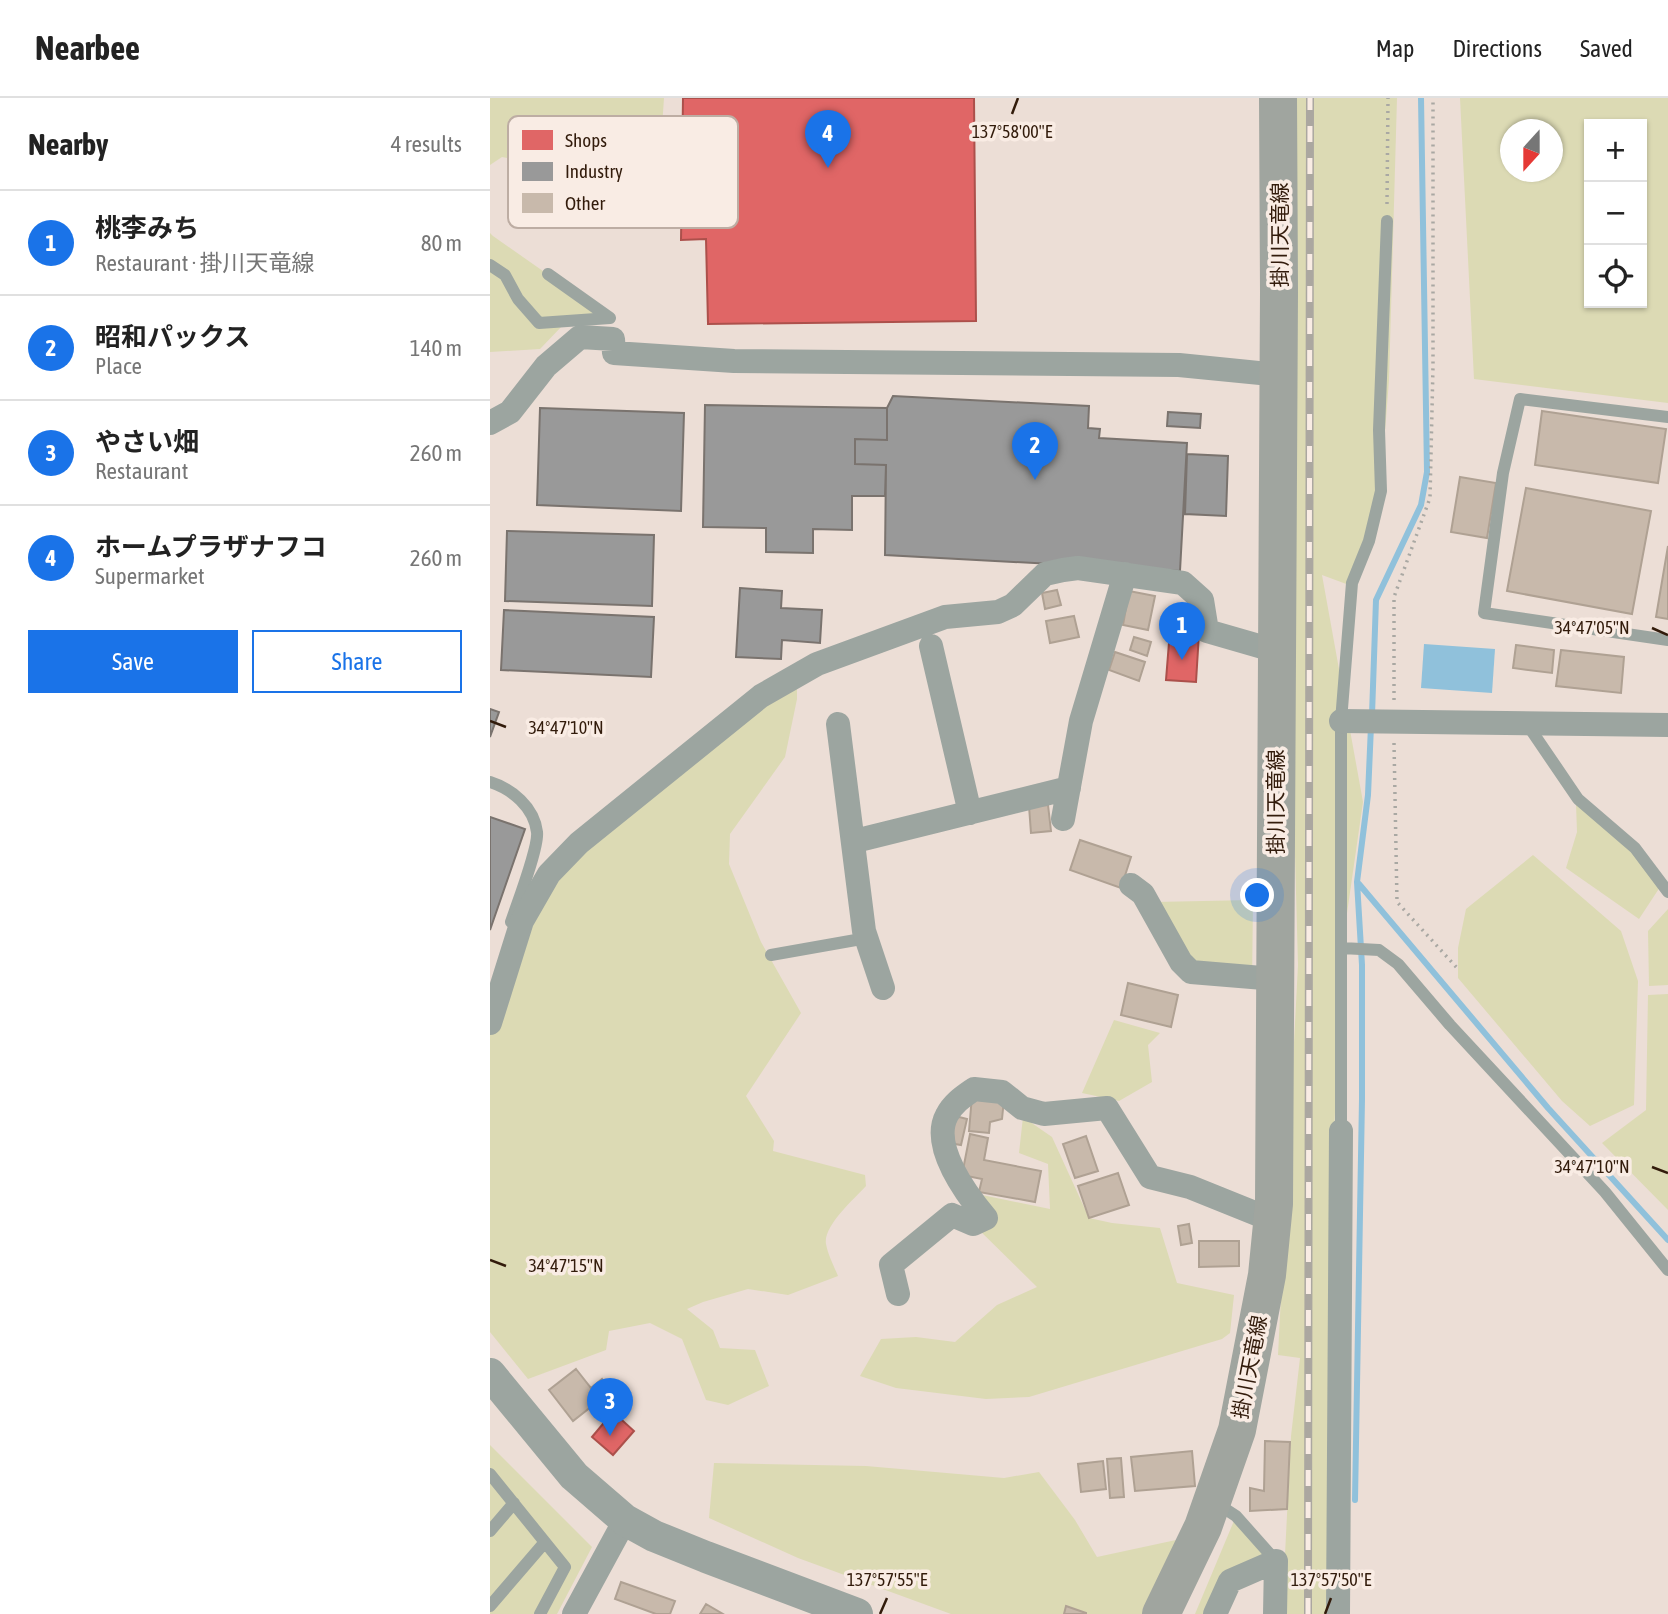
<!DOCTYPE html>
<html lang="en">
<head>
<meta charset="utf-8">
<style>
	body { margin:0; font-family:"Asap Condensed","Noto Sans JP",sans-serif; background:#f6f6f6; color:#222 }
	.controls { position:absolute; right:21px; top:21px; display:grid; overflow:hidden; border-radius:0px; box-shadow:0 2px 5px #0004 }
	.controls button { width:63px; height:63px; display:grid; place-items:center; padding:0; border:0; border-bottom:2px solid #e0e0e0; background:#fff; color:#222; font:35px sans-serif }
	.compass { position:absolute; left:1010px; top:21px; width:63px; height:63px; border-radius:50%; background:#fff; box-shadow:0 2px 5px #0004; rotate:201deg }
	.you { position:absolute; left:768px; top:798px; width:24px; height:24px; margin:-18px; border:5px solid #fff; border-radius:50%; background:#1a73e8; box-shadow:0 0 0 10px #1a73e833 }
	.badge { display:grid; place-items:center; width:46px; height:46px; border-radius:50%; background:#1a73e8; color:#fff; font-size:23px; font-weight:700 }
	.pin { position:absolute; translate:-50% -58px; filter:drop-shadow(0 2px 4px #0008) }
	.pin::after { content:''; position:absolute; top:37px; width:24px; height:21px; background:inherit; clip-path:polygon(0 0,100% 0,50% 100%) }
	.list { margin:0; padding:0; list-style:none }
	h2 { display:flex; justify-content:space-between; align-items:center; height:91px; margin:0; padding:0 28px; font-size:30px }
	h2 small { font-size:23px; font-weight:400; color:#767676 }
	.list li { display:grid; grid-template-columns:46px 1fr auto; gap:21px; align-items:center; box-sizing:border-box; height:105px; padding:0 28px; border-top:2px solid #e0e0e0 }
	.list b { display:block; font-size:26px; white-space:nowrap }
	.list p { margin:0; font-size:23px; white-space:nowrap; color:#767676 }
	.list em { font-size:23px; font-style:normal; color:#767676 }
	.actions { display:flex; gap:14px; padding:21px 28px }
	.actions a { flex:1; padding:16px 0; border:2px solid #1a73e8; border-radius:0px; text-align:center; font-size:24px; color:#1a73e8 }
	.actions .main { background:#1a73e8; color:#fff }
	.icon { flex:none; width:38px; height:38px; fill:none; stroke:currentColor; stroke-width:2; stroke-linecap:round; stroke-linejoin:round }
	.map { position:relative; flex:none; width:1178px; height:1516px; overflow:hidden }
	header { display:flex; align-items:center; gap:42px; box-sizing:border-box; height:98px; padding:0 35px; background:#fff; border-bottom:2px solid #e0e0e0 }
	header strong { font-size:33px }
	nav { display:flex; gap:38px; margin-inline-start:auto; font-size:24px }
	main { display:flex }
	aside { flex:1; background:#fff }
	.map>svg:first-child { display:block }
	.green { fill:#dcdab4; fill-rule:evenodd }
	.water { fill:#90c1db }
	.shops { fill:#e06666; stroke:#ac504b; stroke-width:2 }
	.industry { fill:#999; stroke:#7a736e; stroke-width:2 }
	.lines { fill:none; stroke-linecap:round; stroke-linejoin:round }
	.stream { stroke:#90c1db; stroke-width:6 }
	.building { fill:#c8b9ab; stroke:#afa193; stroke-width:2 }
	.path { stroke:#a9a8a3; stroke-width:3.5; stroke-dasharray:2 5; stroke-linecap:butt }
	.service { stroke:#9ca5a0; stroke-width:12 }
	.minor { stroke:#9ca5a0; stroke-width:24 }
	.tertiary { stroke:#9ca5a0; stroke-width:32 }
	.primary { stroke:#a0a59f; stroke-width:38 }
	.rail-casing { stroke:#aba7a0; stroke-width:8 }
	.rail { stroke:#f9ece4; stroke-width:5; stroke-dasharray:16; stroke-linecap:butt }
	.ticks { fill:none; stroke:#321b0b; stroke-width:2.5 }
	.labels { text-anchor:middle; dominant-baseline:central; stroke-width:7; stroke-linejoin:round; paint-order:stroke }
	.street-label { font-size:21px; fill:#321b0b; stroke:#f9ece4 }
	.key { fill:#f9ece4; stroke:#bdada3; stroke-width:2 }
	.key-label { font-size:19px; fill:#321b0b }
	.ticks-label { font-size:18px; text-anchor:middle; fill:#321b0b; stroke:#f9ece4; stroke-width:7; stroke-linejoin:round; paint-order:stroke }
</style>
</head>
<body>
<header>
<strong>Nearbee</strong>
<nav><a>Map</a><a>Directions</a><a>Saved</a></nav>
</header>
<main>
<aside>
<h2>Nearby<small>4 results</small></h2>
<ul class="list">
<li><span class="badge">1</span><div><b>桃李みち</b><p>Restaurant · 掛川天竜線</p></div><em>80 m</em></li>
<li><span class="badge">2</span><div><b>昭和パックス</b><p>Place</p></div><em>140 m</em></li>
<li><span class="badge">3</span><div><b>やさい畑</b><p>Restaurant</p></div><em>260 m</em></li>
<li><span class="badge">4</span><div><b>ホームプラザナフコ</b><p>Supermarket</p></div><em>260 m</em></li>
</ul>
<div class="actions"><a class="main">Save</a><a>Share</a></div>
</aside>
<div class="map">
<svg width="1178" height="1516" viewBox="0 0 1178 1516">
	<rect width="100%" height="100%" fill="#ecded6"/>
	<!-- green -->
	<path class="green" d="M0 0H174L171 44 173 105 109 78 12 59 0 67Z
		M801 0H907L899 282 890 398 859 487 832 477 873 704 852 850 844 1038 841 1516H792L801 1338 810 1260 788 1257 808 867 800 572Z
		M970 0H1178V305L984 281ZM1099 26H1152V205H1099ZM1020 32H1062V74H1020Z
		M0 135 3 138 120 220 73 227 50 251 0 254Z
		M307 582V601L295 659 240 736 239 766 271 844 311 915 256 998 284 1043 283 1053 375 1077 376 1088C364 1101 333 1128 336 1146 338 1157 344 1168 348 1178L298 1197 258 1191 213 1204 197 1211 223 1232 230 1250 265 1252 279 1288 238 1307 216 1302 192 1241 160 1225 119 1233 116 1252 38 1281 0 1234V925L55 783Z
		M1086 706 1145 750 1172 786 1149 821 1076 770 1087 734Z
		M1043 757 1131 833 1148 883 1144 1007 1100 1028 1072 1003 968 880V850L976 811Z
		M763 802 762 886 707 873 664 804Z
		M1178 811V887L1159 888 1158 833Z
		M1178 896V1112L1112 1045 1156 1012 1158 897Z
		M624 922 670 935 658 947 662 984 629 1003 592 995Z
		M533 1019 562 1039 599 1120 622 1125 670 1130 687 1185 744 1197 740 1235 732 1241 539 1299 496 1301 406 1290 370 1278 391 1241 426 1239 465 1244 507 1207 547 1189 483 1126 473 1093 560 1111 558 1066 529 1055Z
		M0 1347 102 1449 67 1516H0Z
		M224 1365 376 1368 514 1380 549 1374 585 1422 607 1459 686 1442 653 1516H461L308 1460 219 1420Z
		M746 1418 786 1465 740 1483 725 1516H705Z"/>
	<!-- water -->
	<path class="water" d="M934 546 1005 551 1002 595 931 590Z"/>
	<!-- shops -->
	<path class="shops" d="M193 0H484L486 223 218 226 216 141 191 142Z
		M680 532 709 535 706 584 676 582Z
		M123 1314 144 1333 123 1357 102 1339Z"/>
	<!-- industry -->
	<path class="industry" d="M403 298 599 308 598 330 610 331 609 340 697 345 690 473 395 457 396 367 365 366V341L397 342V310Z
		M215 307 397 310V342L365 341V366L396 367 395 398H362V432L323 431V455L276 454V430L213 429Z
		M50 310 194 315 191 413 47 407Z
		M678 314 711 316 710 330 677 328Z
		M697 356 738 358 736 418 695 416Z
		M17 433 164 437 162 508 15 503Z
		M250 490 292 493 291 510 332 512 330 545 292 542 291 561 246 559Z
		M14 512 164 519 161 579 11 572Z
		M0 611 9 614 0 639Z
		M0 719 35 731 0 832Z"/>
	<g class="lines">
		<!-- stream -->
		<path class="stream" d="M882 617 886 502 931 407 937 374 931 0
			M869 786 1058 1010 1178 1142
			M865 1402 872 1001V867L867 784 878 697 881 628"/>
	</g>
	<!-- building -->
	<path class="building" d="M1052 313 1176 331 1168 385 1045 367Z
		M970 379 1006 385 997 440 961 434Z
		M1036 390 1161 413 1142 516 1017 493Z
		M1178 448V521L1166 519Z
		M567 492 571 507 555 511 552 495Z
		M639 493 665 498 658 532 633 527Z
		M584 518 589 539 560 545 556 523Z
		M644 539 661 544 657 558 640 552Z
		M1026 547 1064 552 1062 575 1023 570Z
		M1071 552 1134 559 1131 595 1066 588Z
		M625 554 655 564 649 583 619 572Z
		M558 707 561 733 541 735 539 708Z
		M590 742 641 759 631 790 580 772Z
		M638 885 688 897 681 929 631 917Z
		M482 998 514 1001 512 1021 500 1024 499 1035 479 1033Z
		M465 1018 477 1021 471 1047 459 1045Z
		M480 1036 498 1040 494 1062 551 1073 545 1104 489 1094 492 1081 472 1077Z
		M596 1038 608 1073 585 1080 573 1046Z
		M628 1075 639 1107 599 1120 588 1088Z
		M699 1126 702 1145 691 1147 688 1128Z
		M709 1143H749V1168L709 1169Z
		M86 1271 101 1290 112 1281 121 1293 83 1323 59 1292Z
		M775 1343 800 1344 797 1411 760 1413V1390L774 1393Z
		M702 1353 705 1388 645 1393 641 1359Z
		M631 1360 634 1399 620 1400 617 1361Z
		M613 1363 616 1391 591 1394 588 1366Z
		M131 1484 185 1503 180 1516H166L125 1501Z
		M216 1506 233 1516H210Z
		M576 1508 596 1515V1516H574Z"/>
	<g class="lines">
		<!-- path -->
		<path class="path" d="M897 106 898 0
			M904 602V499L940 400 943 268V0
			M904 645 907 804 968 871"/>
		<!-- service -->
		<path class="service" d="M0 167 15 177 28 201 49 225 120 220
			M58 176 120 220
			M1178 319 1030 301 1013 375 994 515 1178 542
			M1037 626 1088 701 1145 750 1178 794
			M0 684C22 691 44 709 47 734 49 749 27 806 21 824
			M852 850 889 852 908 866 960 927 1115 1094 1178 1172
			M281 857 377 840
			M851 1033V623L862 485 879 443 891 393 889 332 897 123
			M0 1376 75 1469 50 1516
			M726 1405 746 1418 786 1463
			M0 1433 24 1405
			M0 1508 55 1444"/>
		<!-- minor -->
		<path class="minor" d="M0 325 20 314 56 268 90 239 123 241 124 255 244 263 689 267 789 277
			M441 548 480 715
			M851 623 1178 627
			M348 626 374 833 393 890
			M573 721 591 623 635 476
			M365 743 579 690
			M641 787 653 796 691 864 701 874 784 881
			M0 925 32 823 59 776 89 745 271 598 327 566 455 519 508 514 523 507 555 476 573 472 588 470 693 485 712 502 717 533 786 553
			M408 1196 401 1167 462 1117 483 1126 496 1120C477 1097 440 1048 457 1017 463 1005 474 998 484 991L512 994 532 1010 554 1016 617 1010 660 1079 700 1089 782 1122
			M84 1516 135 1422
			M725 1516 740 1483 786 1463 785 1516
			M848 1516 851 1033"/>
		<!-- tertiary -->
		<path class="tertiary" d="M0 1276 84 1378 135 1422 164 1438 216 1459 367 1516"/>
		<!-- primary -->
		<path class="primary" d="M671 1516 713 1429 747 1332 777 1177 784 1106 789 194 788 0"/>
		<!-- rail casing -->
		<g class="rail-casing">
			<path id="rail" d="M818 1516 820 0"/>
		</g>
		<!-- rail -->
		<use href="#rail" class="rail"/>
	</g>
	<!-- ticks -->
	<path class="ticks" d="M522 16 528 0M1162 530 1178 537M0 623 16 629M1162 1069 1178 1075M0 1162 16 1168M390 1516 397 1500M835 1516 841 1500"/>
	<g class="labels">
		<!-- street labels -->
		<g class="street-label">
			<text transform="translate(789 137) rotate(-90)">掛川天竜線</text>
			<text transform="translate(785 704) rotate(-90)">掛川天竜線</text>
			<text transform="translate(759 1269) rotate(-79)">掛川天竜線</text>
		</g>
	</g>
	<!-- legend -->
	<rect x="18" y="18" width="230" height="112" rx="10" class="key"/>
	<rect x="32" y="32" width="31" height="20" fill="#e06666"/>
	<rect x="32" y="64" width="31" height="19" fill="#999"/>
	<rect x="32" y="95" width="31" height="20" fill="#c8b9ab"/>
	<g class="key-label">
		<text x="75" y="49">Shops</text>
		<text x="75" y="80">Industry</text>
		<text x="75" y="112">Other</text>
	</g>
	<g class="ticks-label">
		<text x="522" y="40">137°58'00"E</text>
		<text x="1102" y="536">34°47'05"N</text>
		<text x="76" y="636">34°47'10"N</text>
		<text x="1102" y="1075">34°47'10"N</text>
		<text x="76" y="1174">34°47'15"N</text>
		<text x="397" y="1488">137°57'55"E</text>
		<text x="841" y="1488">137°57'50"E</text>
	</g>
</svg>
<div class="controls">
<button>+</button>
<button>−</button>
<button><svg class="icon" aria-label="locate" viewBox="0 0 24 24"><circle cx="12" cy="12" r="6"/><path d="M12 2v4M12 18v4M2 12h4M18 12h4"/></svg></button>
</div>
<svg class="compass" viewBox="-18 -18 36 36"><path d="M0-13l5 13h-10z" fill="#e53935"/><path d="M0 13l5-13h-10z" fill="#767676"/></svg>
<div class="you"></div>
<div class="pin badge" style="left:692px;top:562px">1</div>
<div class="pin badge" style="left:545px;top:382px">2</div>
<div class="pin badge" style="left:120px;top:1338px">3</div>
<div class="pin badge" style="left:338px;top:70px">4</div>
</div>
</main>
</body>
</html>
